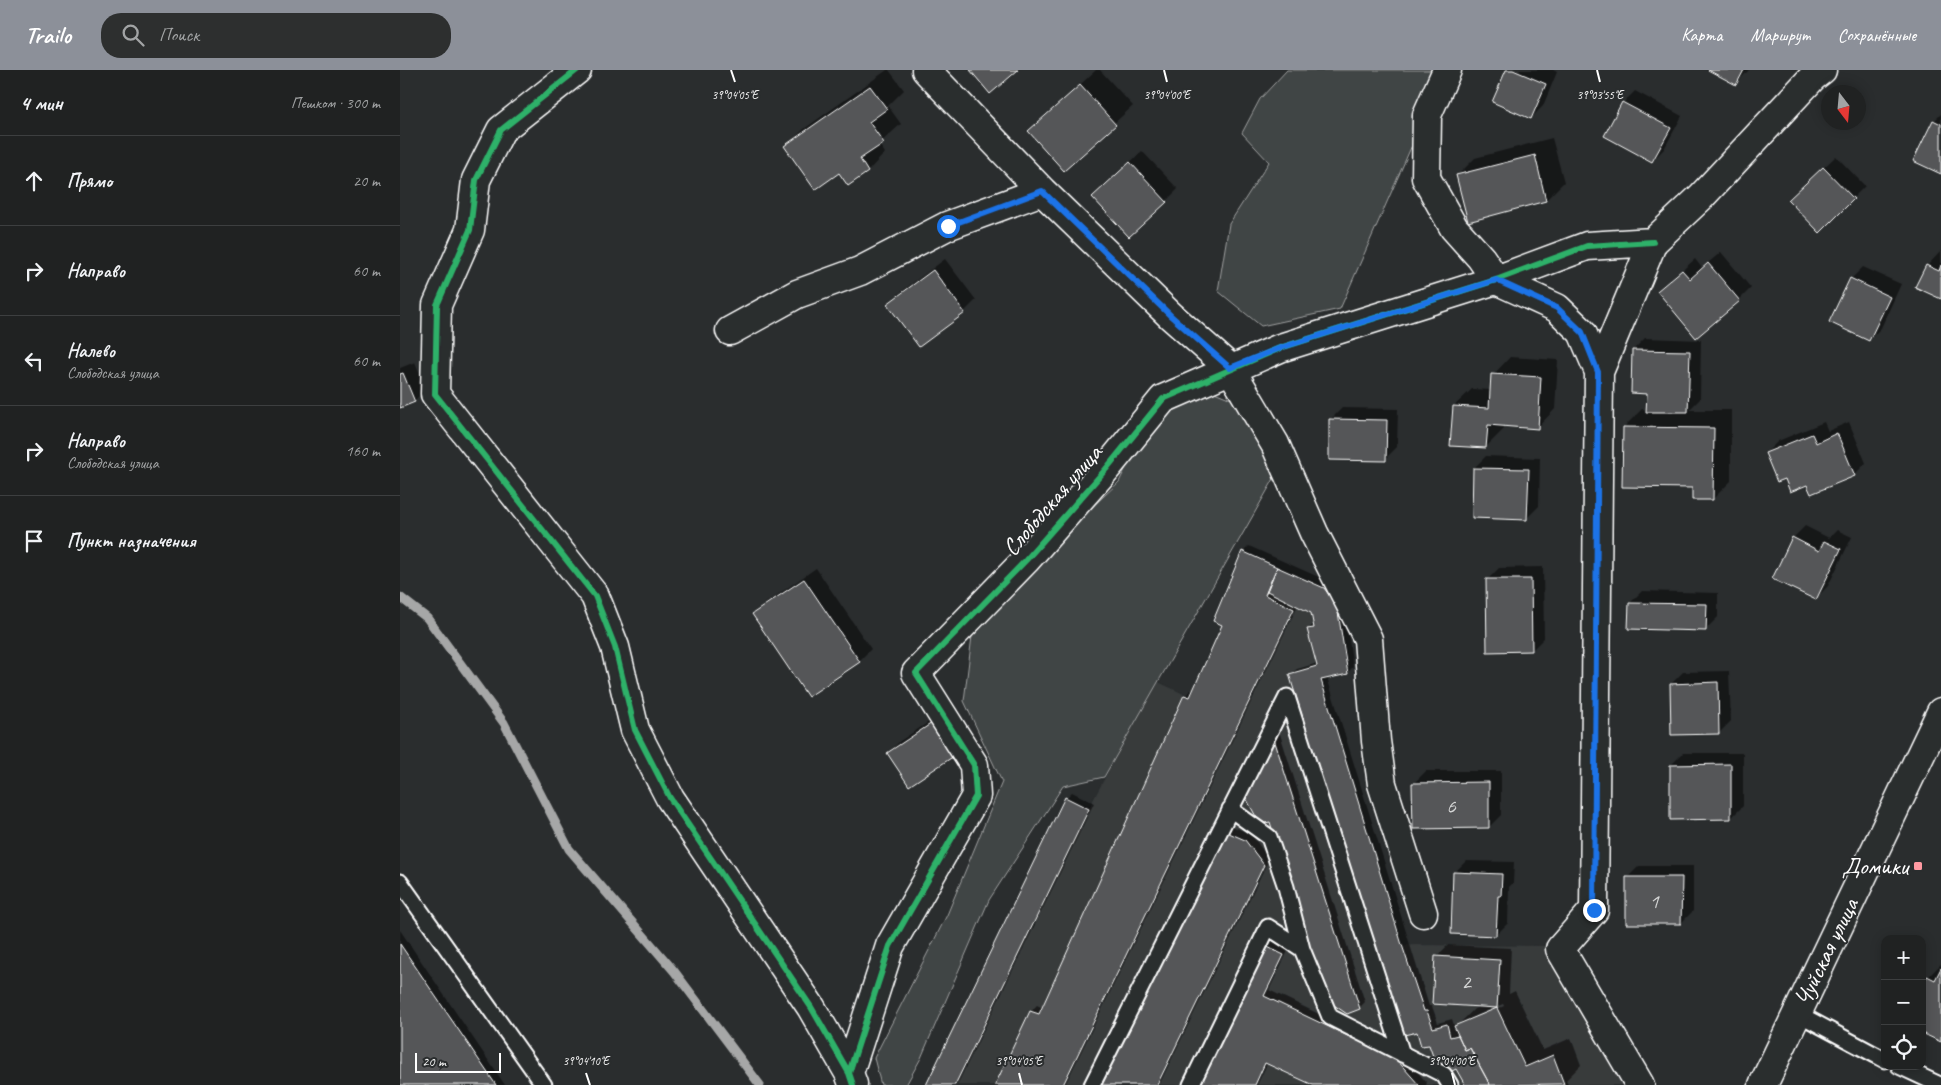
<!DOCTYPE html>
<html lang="ru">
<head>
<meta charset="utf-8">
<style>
	body { margin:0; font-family:Caveat,sans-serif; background:#2d2f2f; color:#f1f3f6 }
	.controls { position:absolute; right:15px; bottom:15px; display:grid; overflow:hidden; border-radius:10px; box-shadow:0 2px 12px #0003 }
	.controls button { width:45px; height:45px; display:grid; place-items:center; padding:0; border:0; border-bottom:1px solid #3d3f40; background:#202222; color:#f1f3f6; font:25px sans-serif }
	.compass { position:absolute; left:1421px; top:15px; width:45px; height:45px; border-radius:50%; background:#202222; box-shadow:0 2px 12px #0003; rotate:164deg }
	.scale { position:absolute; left:15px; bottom:12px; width:86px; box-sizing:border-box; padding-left:5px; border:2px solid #fff; border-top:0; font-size:14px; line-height:18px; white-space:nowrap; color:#fff; -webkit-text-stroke:4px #2a2d2e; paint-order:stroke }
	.stop { position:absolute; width:15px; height:15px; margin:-11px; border:4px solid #1a73e8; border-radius:50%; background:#fff }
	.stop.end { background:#1a73e8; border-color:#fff; box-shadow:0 1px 5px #0008 }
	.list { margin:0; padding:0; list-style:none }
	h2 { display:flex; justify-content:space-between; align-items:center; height:65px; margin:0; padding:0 20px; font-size:21px }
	h2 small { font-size:16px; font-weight:400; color:#a2a4a5 }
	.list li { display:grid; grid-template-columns:32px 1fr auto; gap:15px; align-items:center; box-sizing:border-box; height:90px; padding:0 20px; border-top:1px solid #3d3f40 }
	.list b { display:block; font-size:19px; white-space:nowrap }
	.list p { margin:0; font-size:16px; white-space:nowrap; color:#a2a4a5 }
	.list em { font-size:16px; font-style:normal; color:#a2a4a5 }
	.icon { flex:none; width:28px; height:28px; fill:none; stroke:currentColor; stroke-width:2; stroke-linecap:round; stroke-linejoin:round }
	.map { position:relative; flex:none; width:1541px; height:1015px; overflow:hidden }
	header { display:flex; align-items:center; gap:30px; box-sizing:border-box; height:70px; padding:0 25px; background:#8c9099; color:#fff }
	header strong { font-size:24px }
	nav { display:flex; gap:28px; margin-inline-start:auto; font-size:18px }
	.search { width:350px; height:45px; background:#2d2f2f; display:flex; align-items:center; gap:12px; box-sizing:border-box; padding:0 18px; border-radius:20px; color:#a2a4a5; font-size:19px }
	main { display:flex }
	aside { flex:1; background:#202222 }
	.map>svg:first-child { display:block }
	.built { fill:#373a3b }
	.green { fill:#414445; stroke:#a0a2a2 }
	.shadow { fill:#0007; fill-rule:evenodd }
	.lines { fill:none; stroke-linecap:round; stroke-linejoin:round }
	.stream { stroke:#a6a7a7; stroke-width:9 }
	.building { fill:#555758; stroke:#fff }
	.lane-casing { stroke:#fff; stroke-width:19 }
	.street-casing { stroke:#fff; stroke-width:31 }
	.secondary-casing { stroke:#fff; stroke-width:31 }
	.lane { stroke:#2a2d2e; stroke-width:15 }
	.street { stroke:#2a2d2e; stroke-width:28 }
	.secondary { stroke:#2a2d2e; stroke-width:28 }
	.cycleway-casing { stroke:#2a2d2e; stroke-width:9 }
	.cycleway { stroke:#2db169; stroke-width:6 }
	.route { stroke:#1a73e8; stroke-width:6 }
	.ticks { fill:none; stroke:#fff; stroke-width:2 }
	.poi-dot { fill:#ff9aa2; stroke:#2a2d2e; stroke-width:2 }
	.labels { text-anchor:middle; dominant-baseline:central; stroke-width:4; stroke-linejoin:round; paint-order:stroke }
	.number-label { font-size:21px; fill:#d4d5d5 }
	.street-label { font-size:24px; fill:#fff; stroke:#2a2d2e }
	.poi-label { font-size:24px; fill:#fff; stroke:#2a2d2e; text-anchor:end }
	.ticks-label { font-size:12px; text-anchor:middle; fill:#fff; stroke:#2a2d2e; stroke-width:4; stroke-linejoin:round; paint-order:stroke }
</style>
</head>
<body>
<header>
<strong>Trailo</strong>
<div class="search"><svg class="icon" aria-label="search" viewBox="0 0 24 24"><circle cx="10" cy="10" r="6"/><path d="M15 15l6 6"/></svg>Поиск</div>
<nav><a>Карта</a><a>Маршрут</a><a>Сохранённые</a></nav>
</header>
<main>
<aside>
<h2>4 мин<small>Пешком · 300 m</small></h2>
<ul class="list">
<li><svg class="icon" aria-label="ahead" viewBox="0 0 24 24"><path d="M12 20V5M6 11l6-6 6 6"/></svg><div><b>Прямо</b></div><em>20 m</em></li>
<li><svg class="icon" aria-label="right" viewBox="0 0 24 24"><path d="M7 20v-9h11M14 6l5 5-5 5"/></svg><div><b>Направо</b></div><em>60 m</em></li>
<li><svg class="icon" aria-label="left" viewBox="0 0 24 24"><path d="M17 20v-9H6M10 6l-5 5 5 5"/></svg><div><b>Налево</b><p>Слободская улица</p></div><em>60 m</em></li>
<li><svg class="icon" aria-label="right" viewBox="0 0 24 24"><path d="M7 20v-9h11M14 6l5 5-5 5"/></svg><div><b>Направо</b><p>Слободская улица</p></div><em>160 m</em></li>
<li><svg class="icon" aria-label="arrive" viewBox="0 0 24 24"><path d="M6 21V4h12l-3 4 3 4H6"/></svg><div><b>Пункт назначения</b></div></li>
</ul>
</aside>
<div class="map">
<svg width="1541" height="1015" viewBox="0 0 1541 1015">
	<rect width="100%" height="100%" fill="#2a2d2e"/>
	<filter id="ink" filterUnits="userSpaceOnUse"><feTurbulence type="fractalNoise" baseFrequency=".02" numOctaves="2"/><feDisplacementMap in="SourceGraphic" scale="10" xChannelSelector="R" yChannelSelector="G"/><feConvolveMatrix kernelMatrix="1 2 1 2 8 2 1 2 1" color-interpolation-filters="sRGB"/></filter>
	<g filter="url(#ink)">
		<!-- built -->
		<path class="built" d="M842 481 924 518 937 536 948 604 921 610 1002 875 1153 876 1234 1015H526L665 727 689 738 756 611 790 627 822 555 813 551Z"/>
		<!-- green -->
		<path class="green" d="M887 0H1045L940 239 861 256 818 221 829 154 869 92 842 63 860 29Z
			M812 321 841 333 875 407 704 707 663 716 589 830 521 988 506 1015H481L474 988 547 845 602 712 564 631 573 558 673 455 719 412 756 336Z"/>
		<!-- shadow -->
		<path class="shadow" d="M487 0H489L504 20 488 36 501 54 479 74 485 83 468 101 448 114 440 102 386 76 404 59Z
			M696 0H700L733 36 664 99 630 61Z
			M1108 0H1153L1157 2 1143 36 1131 48Z
			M1310 0H1349L1336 13Z
			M1235 21 1282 46 1264 79 1252 91 1223 33Z
			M1541 44V102L1534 51Z
			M1152 68 1164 112 1146 130 1057 106 1075 88Z
			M742 81 778 119 766 131 706 115Z
			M1436 86 1465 116 1420 161 1402 118Z
			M1541 181V228L1527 196Z
			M1321 182 1351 218 1339 230 1259 221 1295 189 1302 198Z
			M545 189 576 230 564 242 489 234 501 222Z
			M1463 197 1501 214 1481 258 1469 270 1431 252 1451 209Z
			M1245 268 1301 270 1300 329 1289 340H1331V411L1313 429 1293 417 1224 357 1242 339 1248 340V323L1233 280Z
			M1110 287 1158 290 1155 339 1138 357 1104 355V359L1086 377 1054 336 1072 319 1092 320 1093 305Z
			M15 292 26 319 14 331 0 337V298Z
			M942 338 998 339 997 377 985 389 930 350Z
			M1424 352 1428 361 1449 352 1466 393 1454 405 1407 413 1386 407 1366 383 1378 371Z
			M1086 386 1140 388 1139 436 1127 448 1074 398Z
			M1405 456 1429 468 1437 460 1452 467 1428 516 1416 528 1393 468Z
			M849 476 930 512 943 530 953 597 947 603 927 607 1029 936H1032L1038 953 1052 949 1055 958 1074 939 1081 936 1036 887 1048 875 1111 878 1109 924 1115 921 1143 980 1171 968 1181 995 1166 1010 1168 1015H1066L1057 997 1043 985 1035 987 891 604 897 599 918 593 909 559 914 553 912 542 898 535 665 1015H597L631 941 637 935 643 938 785 626 791 620 794 621 824 554 815 551 843 482ZM1103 934 1104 936 1076 948V946Z
			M1143 497 1144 568 1132 580 1087 510 1099 498Z
			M416 498 471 579 459 591 354 544 366 533Z
			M1242 521 1318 523V547L1306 559 1230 533Z
			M1329 601 1331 651 1319 663 1271 614 1283 602Z
			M544 642 565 673 488 683 500 671Z
			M880 664 965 932 959 938 871 750 863 669Z
			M1283 683H1343V736L1331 748 1271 695Z
			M1026 701H1101V745L1089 757 1014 713Z
			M672 722 694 733 557 1015H527L666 728Z
			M829 755 851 764 869 789 759 1015H700Z
			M1066 791 1114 792 1113 813 1109 817 1108 853 1096 865 1054 803Z
			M1239 796H1293V841L1281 853 1227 808Z
			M0 860 105 1015H0Z
			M864 867 889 879 869 920 1002 984 1027 1013 1026 1015H916L868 992 857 1015H792Z
			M1541 894V971L1528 907Z"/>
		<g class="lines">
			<!-- stream -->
			<path class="stream" d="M0 527 27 548 104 653 169 779 274 901 360 1015"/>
		</g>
		<!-- building -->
		<path class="building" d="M570 0H618L590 24Z
			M1106 0H1113L1146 14 1131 49 1092 32Z
			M1308 0H1344L1336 15Z
			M680 15 716 55 664 101 628 61Z
			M470 16 487 39 469 52 484 73 460 89 468 102 448 116 439 103 415 120 384 76Z
			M1222 32 1271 58 1252 92 1204 66Z
			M1533 50 1541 54V104L1513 91Z
			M1135 85 1146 131 1068 152 1056 105Z
			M730 92 767 132 729 167 692 127Z
			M1423 97 1454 129 1420 163 1388 130Z
			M1308 193 1340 231 1296 268 1257 221 1282 200 1290 209Z
			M1526 195 1539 201 1541 195V229L1515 217Z
			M533 200 565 243 519 277 487 234Z
			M1450 208 1490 227 1469 271 1429 252Z
			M1232 280 1290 281 1288 342H1246L1247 324 1231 323Z
			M3 303 15 332 0 338V304Z
			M1091 304 1141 307 1138 359 1088 355 1086 378 1050 376 1053 336 1089 338Z
			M929 349 987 350 986 391 929 390Z
			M1223 357 1314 358 1313 430H1292V418L1222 417Z
			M1437 363 1455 406 1411 424 1407 415 1390 422 1385 409 1377 412 1365 383 1412 364 1416 373Z
			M1073 398 1129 399 1127 450 1072 448Z
			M1392 467 1419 481 1424 471 1441 479 1416 530 1372 509Z
			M842 481 877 497 865 525 894 539 663 1015H595L630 941 639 944 784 625 790 627 822 555 813 551Z
			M877 497 924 518 937 536 948 604 921 610 1002 875 1024 941H1027L1033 958 1047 954 1050 967 1058 965 1065 980 1070 978 1090 1015H1065L1056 999 1048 1003 1042 987 1034 989 1029 975 1021 976 1017 962 1004 965 996 941 994 942 889 604 917 596 907 559 914 558 911 543 867 521Z
			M404 509 460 592 408 627 352 544Z
			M1086 509H1131L1132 581 1087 582Z
			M1229 533 1307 534 1306 561 1228 559Z
			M1318 612 1319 664 1271 665 1270 614Z
			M532 653 554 686 509 716 487 683Z
			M874 669 960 939 947 944 934 935 919 912 870 752 860 754 839 715 856 675Z
			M1331 694V749L1270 750V695Z
			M1089 712V758L1013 759 1012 713Z
			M665 727 689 739 555 1015H526Z
			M822 760 845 770 864 795 757 1015H699Z
			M1053 802 1102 804 1101 826H1098L1096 866 1051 864Z
			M1226 807H1282L1281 854H1226Z
			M857 872 884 885 864 926 996 989 1019 1015H913L865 993 855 1015H791Z
			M0 874 96 1015H0Z
			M1035 886 1100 890 1097 938 1032 934Z
			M1541 898V972L1522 963V916L1527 906 1535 910Z
			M1097 938 1125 997 1153 985 1164 1014 1090 1015 1070 978 1065 980 1054 956Z"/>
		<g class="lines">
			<!-- lane casing -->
			<g class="lane-casing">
				<path id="lane" d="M830 739 869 767 886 817 902 879 930 947 1044 1005 1050 1015
					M0 812 144 1015
					M1397 943 1485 990
					M1499 996 1540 1015
					M692 1015 887 627 1002 984
					M791 1015 868 857 902 879"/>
			</g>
			<!-- street casing -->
			<g class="street-casing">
				<path id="street" d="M177 0 101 60 76 110 70 160 37 235 35 324 195 526 215 577 235 660 270 728 411 937 449 1003 453 1014
					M526 0 642 121 771 246 830 298 875 374 914 463 968 569 976 671 982 714 1023 843
					M1047 0 1027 45 1026 108 1054 158 1081 188 1096 210 1157 238 1182 262 1199 302 1194 840 1160 879 1240 1015
					M330 261 397 224 460 201 547 156 642 121
					M1199 302 1253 172 1301 127 1413 7 1422 0
					M449 1003 490 876 576 726 574 695 516 603 626 490 706 399 763 329 880 278 1096 210 1187 176 1253 172"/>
			</g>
			<!-- secondary casing -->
			<g class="secondary-casing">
				<path id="secondary" d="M1363 1015 1541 642"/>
			</g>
			<!-- lane -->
			<use href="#lane" class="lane"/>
			<!-- street -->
			<use href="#street" class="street"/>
			<!-- secondary -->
			<use href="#secondary" class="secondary"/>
			<!-- cycleway casing -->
			<g class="cycleway-casing">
				<path id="cycleway" d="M177 0 101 60 76 110 70 160 37 235 35 324 195 526 215 577 235 660 270 728 411 937 449 1003 453 1015
					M449 1003 490 876 576 726 574 695 516 603 626 490 706 399 763 329 880 278 1096 210 1187 176 1253 172"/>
			</g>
			<!-- cycleway -->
			<use href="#cycleway" class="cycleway"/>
		</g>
	</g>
	<g class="lines" filter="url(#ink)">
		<!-- route -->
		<path class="route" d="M548 156 642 121 771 246 830 298 880 278 1096 210 1157 238 1182 262 1198 302 1194 840"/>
	</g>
	<!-- ticks -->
	<path class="ticks" d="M331 0 335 12M764 0 767 12M1197 0 1200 12M186 1003 190 1015M619 1003 622 1015M1052 1003 1055 1015"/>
	<!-- markers -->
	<rect class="poi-dot" x="1513" y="791" width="10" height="10" rx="2.5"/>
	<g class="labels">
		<!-- number labels -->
		<g class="number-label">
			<text x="1051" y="736">6</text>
			<text x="1254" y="831">1</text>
			<text x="1066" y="912">2</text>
		</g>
		<!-- street labels -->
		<g class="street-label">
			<text transform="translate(652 430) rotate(-49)">Слободская улица</text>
			<text transform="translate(1426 882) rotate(-64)">Чуйская улица</text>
		</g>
		<!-- poi labels -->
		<g class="poi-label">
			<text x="1508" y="796">Домики</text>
		</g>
	</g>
	<g class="ticks-label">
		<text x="335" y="29">39°04'05"E</text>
		<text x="767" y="29">39°04'00"E</text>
		<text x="1200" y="29">39°03'55"E</text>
		<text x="186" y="995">39°04'10"E</text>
		<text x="619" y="995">39°04'05"E</text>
		<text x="1052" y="995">39°04'00"E</text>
	</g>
</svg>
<div class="controls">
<button>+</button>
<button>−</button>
<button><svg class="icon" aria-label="locate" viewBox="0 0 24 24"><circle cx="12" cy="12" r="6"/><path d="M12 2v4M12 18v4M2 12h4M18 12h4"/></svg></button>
</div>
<svg class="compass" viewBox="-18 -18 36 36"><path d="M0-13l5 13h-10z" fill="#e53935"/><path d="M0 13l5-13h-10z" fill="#a2a4a5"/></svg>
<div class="scale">20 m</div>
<div class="stop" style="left:548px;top:156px"></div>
<div class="stop end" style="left:1194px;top:840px"></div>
</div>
</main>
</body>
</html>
